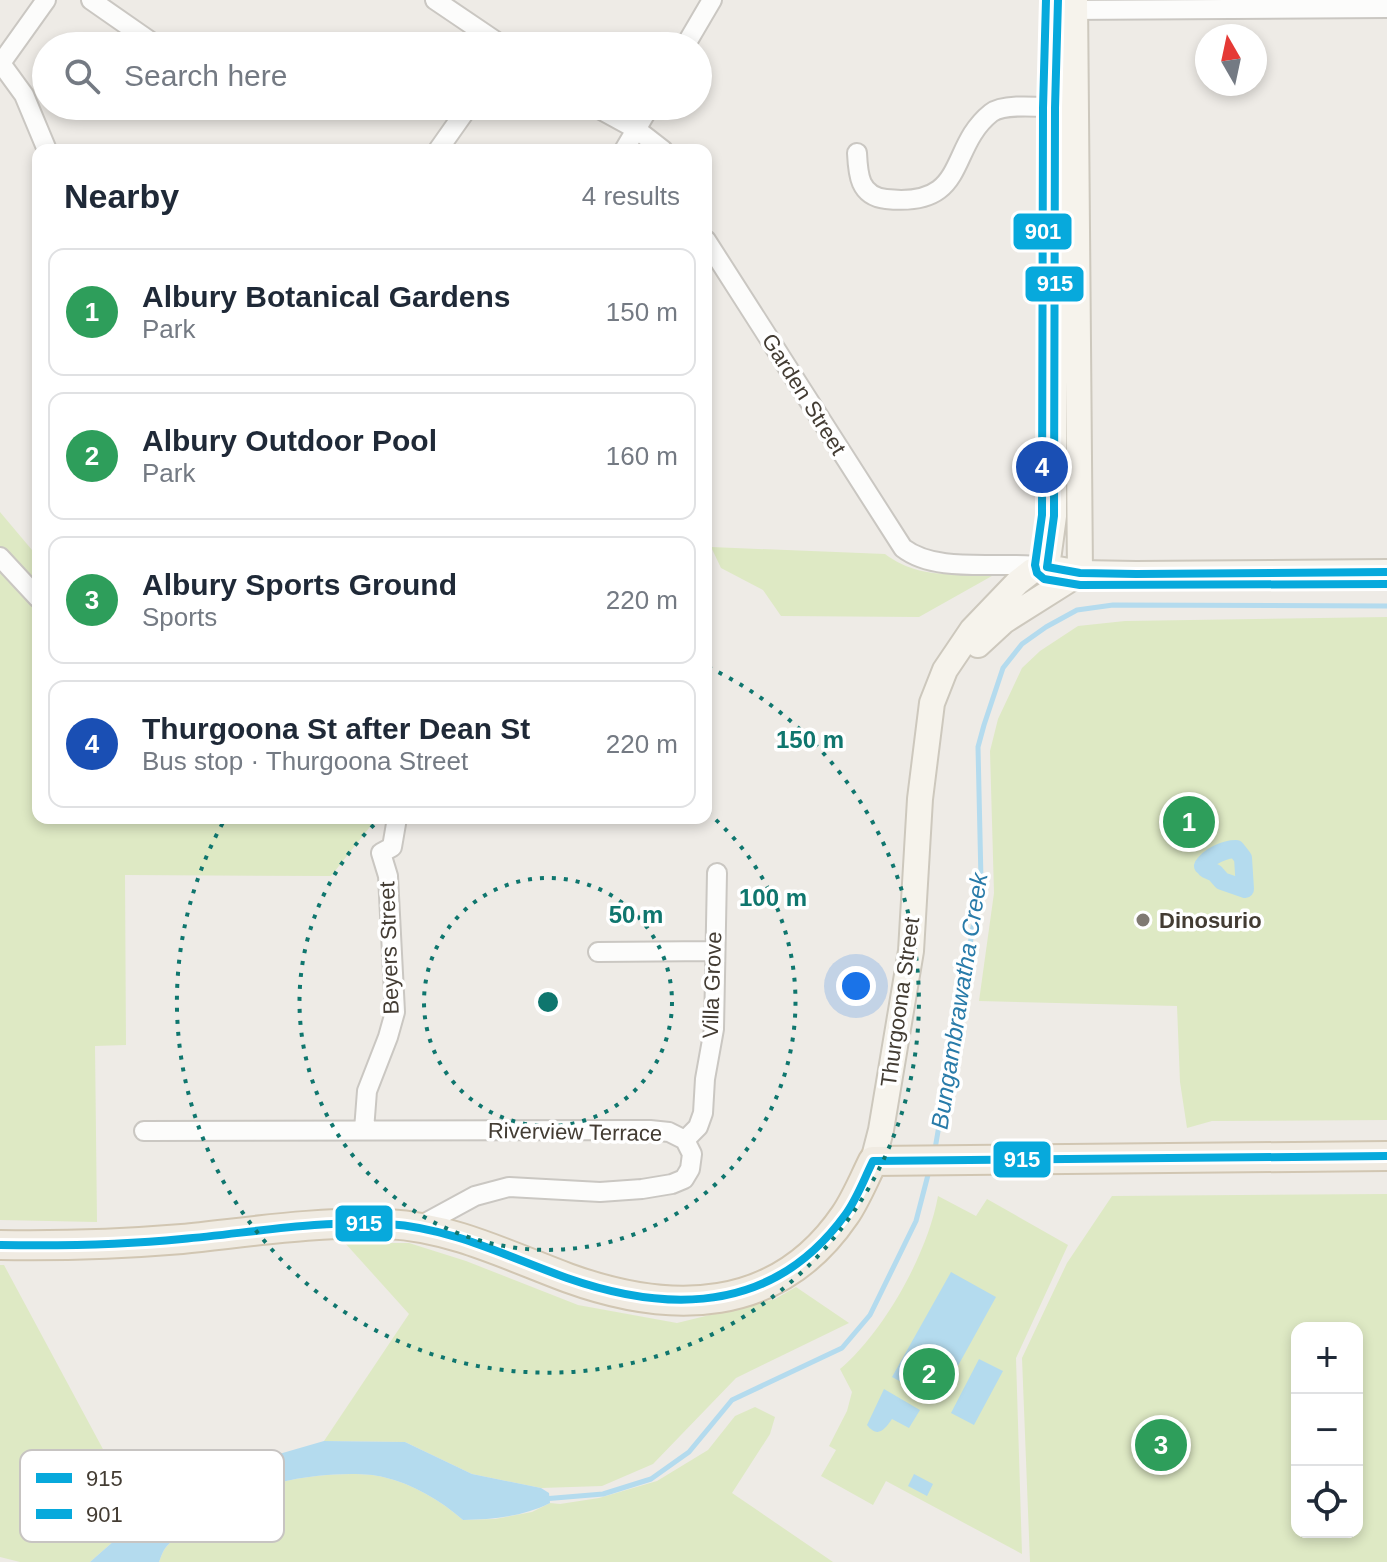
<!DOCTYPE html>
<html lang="en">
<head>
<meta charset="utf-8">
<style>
	body { margin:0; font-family:Helvetica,sans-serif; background:#f6f6f7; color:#1f2937 }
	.controls { position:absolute; right:24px; bottom:24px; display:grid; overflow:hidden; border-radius:16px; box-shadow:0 4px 12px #0003 }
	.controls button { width:72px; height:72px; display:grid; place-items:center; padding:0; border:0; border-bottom:2px solid #e0e1e3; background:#fff; color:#1f2937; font:40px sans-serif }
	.compass { position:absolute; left:1195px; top:24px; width:72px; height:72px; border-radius:50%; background:#fff; box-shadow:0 4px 12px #0003; rotate:351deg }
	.you { position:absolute; left:856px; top:986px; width:28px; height:28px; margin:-20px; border:6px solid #fff; border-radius:50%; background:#1a73e8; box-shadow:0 0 0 12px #1a73e833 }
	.badge { display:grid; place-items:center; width:52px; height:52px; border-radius:50%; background:#2563eb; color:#fff; font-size:26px; font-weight:700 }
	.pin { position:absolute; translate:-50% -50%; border:4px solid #fff; box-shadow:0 2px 8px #0006 }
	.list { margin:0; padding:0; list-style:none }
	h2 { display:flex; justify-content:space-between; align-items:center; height:104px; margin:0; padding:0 32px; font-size:34px }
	h2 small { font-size:26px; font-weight:400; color:#747a83 }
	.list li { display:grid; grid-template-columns:52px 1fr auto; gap:24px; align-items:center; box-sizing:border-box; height:128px; margin:0 16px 16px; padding:0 16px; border:2px solid #e0e1e3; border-radius:16px }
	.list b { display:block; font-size:30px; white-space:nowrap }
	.list p { margin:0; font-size:26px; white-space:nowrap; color:#747a83 }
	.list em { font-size:26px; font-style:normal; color:#747a83 }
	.icon { flex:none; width:44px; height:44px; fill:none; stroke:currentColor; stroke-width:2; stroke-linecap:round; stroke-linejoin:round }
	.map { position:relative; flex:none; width:1387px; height:1562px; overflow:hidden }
	.search { position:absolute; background:#fff; box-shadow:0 4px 12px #0003; left:32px; top:32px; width:680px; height:88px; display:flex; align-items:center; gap:20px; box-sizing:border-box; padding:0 28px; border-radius:44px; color:#747a83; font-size:30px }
	.panel { position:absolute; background:#fff; box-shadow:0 4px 12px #0003; left:32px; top:144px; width:680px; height:680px; border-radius:16px }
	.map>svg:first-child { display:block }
	.green { fill:#dee9c4; fill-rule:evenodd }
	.water { fill:#b4dbee }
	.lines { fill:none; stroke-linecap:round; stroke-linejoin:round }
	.stream { stroke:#b4dbee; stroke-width:5 }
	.canal { stroke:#b4dbee; stroke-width:18 }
	.minor-casing { stroke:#cac7c2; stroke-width:22 }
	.secondary-casing { stroke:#cdc8bd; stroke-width:28 }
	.primary-casing { stroke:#d1c6b2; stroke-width:32 }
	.minor { stroke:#fcfcfb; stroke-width:18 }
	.secondary { stroke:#f6f3ec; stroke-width:24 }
	.primary { stroke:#f0ebe2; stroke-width:28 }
	.bus-1-casing { stroke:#fff; stroke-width:14 }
	.bus-2-casing { stroke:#fff; stroke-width:14 }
	.bus-1 { stroke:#07a9dc; stroke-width:8 }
	.bus-2 { stroke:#07a9dc; stroke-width:8 }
	.ring { fill:none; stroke:#0f766e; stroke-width:4; stroke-dasharray:4 8 }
	.poi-dot { fill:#7f7972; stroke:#fff; stroke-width:3 }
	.labels { text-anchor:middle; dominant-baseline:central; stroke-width:7; stroke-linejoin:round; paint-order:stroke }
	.street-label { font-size:22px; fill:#433c33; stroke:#fff }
	.poi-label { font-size:22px; font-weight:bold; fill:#433c33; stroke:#fff; text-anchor:start }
	.water-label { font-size:24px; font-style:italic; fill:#287ba9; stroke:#fff }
	.key { fill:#fff; stroke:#c7c4c2; stroke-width:2 }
	.key-label { font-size:22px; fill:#433c33 }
	.centre { fill:#0f766e; stroke:#fff; stroke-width:4 }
	.ring-label { font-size:24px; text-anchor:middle; font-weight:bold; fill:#0f766e; stroke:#fff; stroke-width:7; stroke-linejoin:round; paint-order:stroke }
	.line-badge { stroke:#fff; stroke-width:3 }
	.badge-label { font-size:22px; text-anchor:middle; font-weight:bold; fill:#fff }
</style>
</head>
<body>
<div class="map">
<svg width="1387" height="1562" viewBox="0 0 1387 1562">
	<rect width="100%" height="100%" fill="#eeebe6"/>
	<!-- green -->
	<path class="green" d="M0 512 32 550H38V818H377L331 876 125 875 126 1045 95 1046 97 1222 0 1220Z
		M711 547 885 554C920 580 957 574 999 572L919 617 781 616 763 590 721 568Z
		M1387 617V1120L1212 1121 1187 1128 1180 1082 1177 1006 979 1001 994 893 990 751 998 719 1022 668 1040 651 1078 626 1125 621Z
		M1387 1194V1562H1030L1022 1358 1067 1263 1112 1196ZM1297 1328H1357V1532H1297Z
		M938 1196 976 1216 987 1199 1068 1245 1016 1358 1022 1554 886 1481 873 1505 821 1476 836 1450 829 1446 847 1411 852 1392 840 1369C884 1332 928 1253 938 1196Z
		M345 1243H409L466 1261 578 1305 677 1323 775 1299 796 1287 849 1323 736 1378 653 1464 602 1486 541 1488 472 1474 405 1442 324 1441 409 1314Z
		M0 1265H4L140 1518 90 1562H20L0 1557Z
		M755 1407 775 1417 770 1434 732 1493 833 1562H159C161 1557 163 1550 167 1546 193 1517 254 1487 291 1480 314 1475 360 1471 383 1477 413 1484 440 1500 463 1520L495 1519 532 1512 550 1503 560 1504 599 1498 657 1481 708 1450 735 1416Z"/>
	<!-- water -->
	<path class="water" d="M951 1272 996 1297 938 1402 892 1377Z
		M979 1359 1003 1371 974 1425 951 1413Z
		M884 1389 920 1410 909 1428 892 1419C885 1429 878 1439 867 1425Z
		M324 1441 405 1442 472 1474 541 1488 549 1493 550 1503C522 1517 493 1519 463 1520 440 1500 413 1484 383 1477 360 1471 314 1475 291 1480 253 1487 193 1517 167 1546 163 1550 161 1557 159 1562H90L140 1518 207 1475Z
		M914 1474 933 1484 927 1496 908 1486Z"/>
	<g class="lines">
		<!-- stream -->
		<path class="stream" d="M935 1149 981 880 978 747 984 725 1003 668 1022 644 1046 627 1077 610 1113 605 1387 606
			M543 1499 603 1494 651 1479 689 1452 732 1400 842 1348 870 1315 916 1221 929 1171"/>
		<!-- canal -->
		<path class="canal" d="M1203 866C1209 856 1225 849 1236 849L1243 858 1245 889 1222 881 1215 873 1206 869"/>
		<!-- minor casing -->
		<g class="minor-casing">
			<path id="minor" d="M91 0 157 46
				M435 0 503 46
				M1065 10 1387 8
				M685 46 712 0
				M0 62 24 95 47 150
				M1 63 46 0
				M594 106 636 129 663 150
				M438 150 469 106
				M624 150 650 106
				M857 153C858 174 859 196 886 199 969 208 947 148 991 113 1005 102 1047 108 1065 108
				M706 240 903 548C938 575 1002 560 1046 567
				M0 557 38 598
				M598 952 714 951
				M364 1130 367 1091 388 1037 395 1012 388 876 381 853 392 847 397 818
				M144 1131 650 1130 669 1132 685 1140 692 1154 690 1169 684 1179 672 1184 642 1189 600 1192 509 1187 475 1196 418 1227
				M685 1140 698 1127 703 1113 705 1079 714 1029 717 873"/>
		</g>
		<!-- secondary casing -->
		<g class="secondary-casing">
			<path id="secondary" d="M1075 0 1080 573
				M1047 567 1054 516 1055 108 1058 0
				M978 645 1004 621 1080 573
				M873 1161 881 1130 911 951 920 799 932 703 945 670 972 630 1018 582 1032 571 1047 567 1080 573 1136 574 1387 572"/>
		</g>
		<!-- primary casing -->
		<g class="primary-casing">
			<path id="primary" d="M0 1245C61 1246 121 1244 182 1239 250 1232 319 1221 388 1224 451 1227 509 1256 568 1278 670 1315 777 1315 845 1215 856 1199 864 1179 873 1161L1387 1156"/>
		</g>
		<!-- minor -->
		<use href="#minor" class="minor"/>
		<!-- secondary -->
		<use href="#secondary" class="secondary"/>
		<!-- primary -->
		<use href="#primary" class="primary"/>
		<!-- bus-1 casing -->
		<g class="bus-1-casing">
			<path id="bus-1" d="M1047 567 1054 516 1055 108 1058 0
				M1047 567 1080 573 1136 574 1387 572
				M0 1245C61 1246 122 1245 182 1239 250 1233 319 1220 388 1224 452 1228 508 1257 567 1278 673 1315 775 1311 845 1215 857 1199 864 1179 873 1161L1387 1156"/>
		</g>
		<!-- bus-2 casing -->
		<g class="bus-2-casing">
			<path id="bus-2" d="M1046 0 1043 108 1042 515 1035 565 1037 573 1044 579 1080 585 1387 584"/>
		</g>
		<!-- bus-1 -->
		<use href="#bus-1" class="bus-1"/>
		<!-- bus-2 -->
		<use href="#bus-2" class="bus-2"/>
	</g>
	<!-- distance rings -->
	<g class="ring">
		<circle cx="548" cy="1002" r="124"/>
		<path d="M707 812A248 248 0 1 1 380 819"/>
		<path d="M708 667A371 371 0 1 1 225 819"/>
	</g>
	<!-- markers -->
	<circle class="poi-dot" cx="1143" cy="920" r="8"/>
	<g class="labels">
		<!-- street labels -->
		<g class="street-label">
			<text transform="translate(804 394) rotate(58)">Garden Street</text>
			<text transform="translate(389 948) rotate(-92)">Beyers Street</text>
			<text transform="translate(712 985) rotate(-88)">Villa Grove</text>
			<text transform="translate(900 1002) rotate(-82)">Thurgoona Street</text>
			<text transform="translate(575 1132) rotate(1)">Riverview Terrace</text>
		</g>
		<!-- poi labels -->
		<g class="poi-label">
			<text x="1159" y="920">Dinosurio</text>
		</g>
		<!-- water labels -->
		<g class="water-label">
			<text transform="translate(959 1001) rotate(-81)">Bungambrawatha Creek</text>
		</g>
	</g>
	<!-- legend -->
	<rect x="20" y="1450" width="264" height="92" rx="12" class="key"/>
	<rect x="36" y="1473" width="36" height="10" fill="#07a9dc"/>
	<rect x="36" y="1509" width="36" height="10" fill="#07a9dc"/>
	<g class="key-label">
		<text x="86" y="1486">915</text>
		<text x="86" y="1522">901</text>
	</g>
	<circle cx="548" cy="1002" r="12" class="centre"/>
	<g class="ring-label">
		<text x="810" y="748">150 m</text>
		<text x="773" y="906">100 m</text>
		<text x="636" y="923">50 m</text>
	</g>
	<g class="line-badge">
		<rect x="1012" y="212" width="61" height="39" rx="8" fill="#07a9dc"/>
		<rect x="1024" y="265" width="61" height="38" rx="8" fill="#07a9dc"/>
		<rect x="992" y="1140" width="60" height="39" rx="8" fill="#07a9dc"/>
		<rect x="334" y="1204" width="60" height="39" rx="8" fill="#07a9dc"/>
	</g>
	<g class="badge-label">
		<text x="1043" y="239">901</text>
		<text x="1055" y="291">915</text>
		<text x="1022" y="1167">915</text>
		<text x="364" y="1231">915</text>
	</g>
</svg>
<div class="controls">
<button>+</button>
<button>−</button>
<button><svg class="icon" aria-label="locate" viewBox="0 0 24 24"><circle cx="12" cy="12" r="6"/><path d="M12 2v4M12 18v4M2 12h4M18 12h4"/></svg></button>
</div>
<svg class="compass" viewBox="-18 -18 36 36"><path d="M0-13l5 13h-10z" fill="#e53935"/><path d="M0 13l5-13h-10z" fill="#747a83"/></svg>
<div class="you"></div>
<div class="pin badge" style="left:1189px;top:822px;background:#2e9e5b">1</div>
<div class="pin badge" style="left:929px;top:1374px;background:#2e9e5b">2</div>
<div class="pin badge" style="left:1161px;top:1445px;background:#2e9e5b">3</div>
<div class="pin badge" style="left:1042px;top:467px;background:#1a4fb4">4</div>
<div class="search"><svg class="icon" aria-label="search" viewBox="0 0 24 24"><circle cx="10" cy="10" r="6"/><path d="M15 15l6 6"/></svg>Search here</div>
<section class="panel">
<h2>Nearby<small>4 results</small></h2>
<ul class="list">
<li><span class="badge" style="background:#2e9e5b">1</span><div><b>Albury Botanical Gardens</b><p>Park</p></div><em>150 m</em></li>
<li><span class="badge" style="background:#2e9e5b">2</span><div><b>Albury Outdoor Pool</b><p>Park</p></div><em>160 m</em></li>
<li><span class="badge" style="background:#2e9e5b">3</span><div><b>Albury Sports Ground</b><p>Sports</p></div><em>220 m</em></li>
<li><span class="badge" style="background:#1a4fb4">4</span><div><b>Thurgoona St after Dean St</b><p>Bus stop · Thurgoona Street</p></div><em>220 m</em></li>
</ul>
</section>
</div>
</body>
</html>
